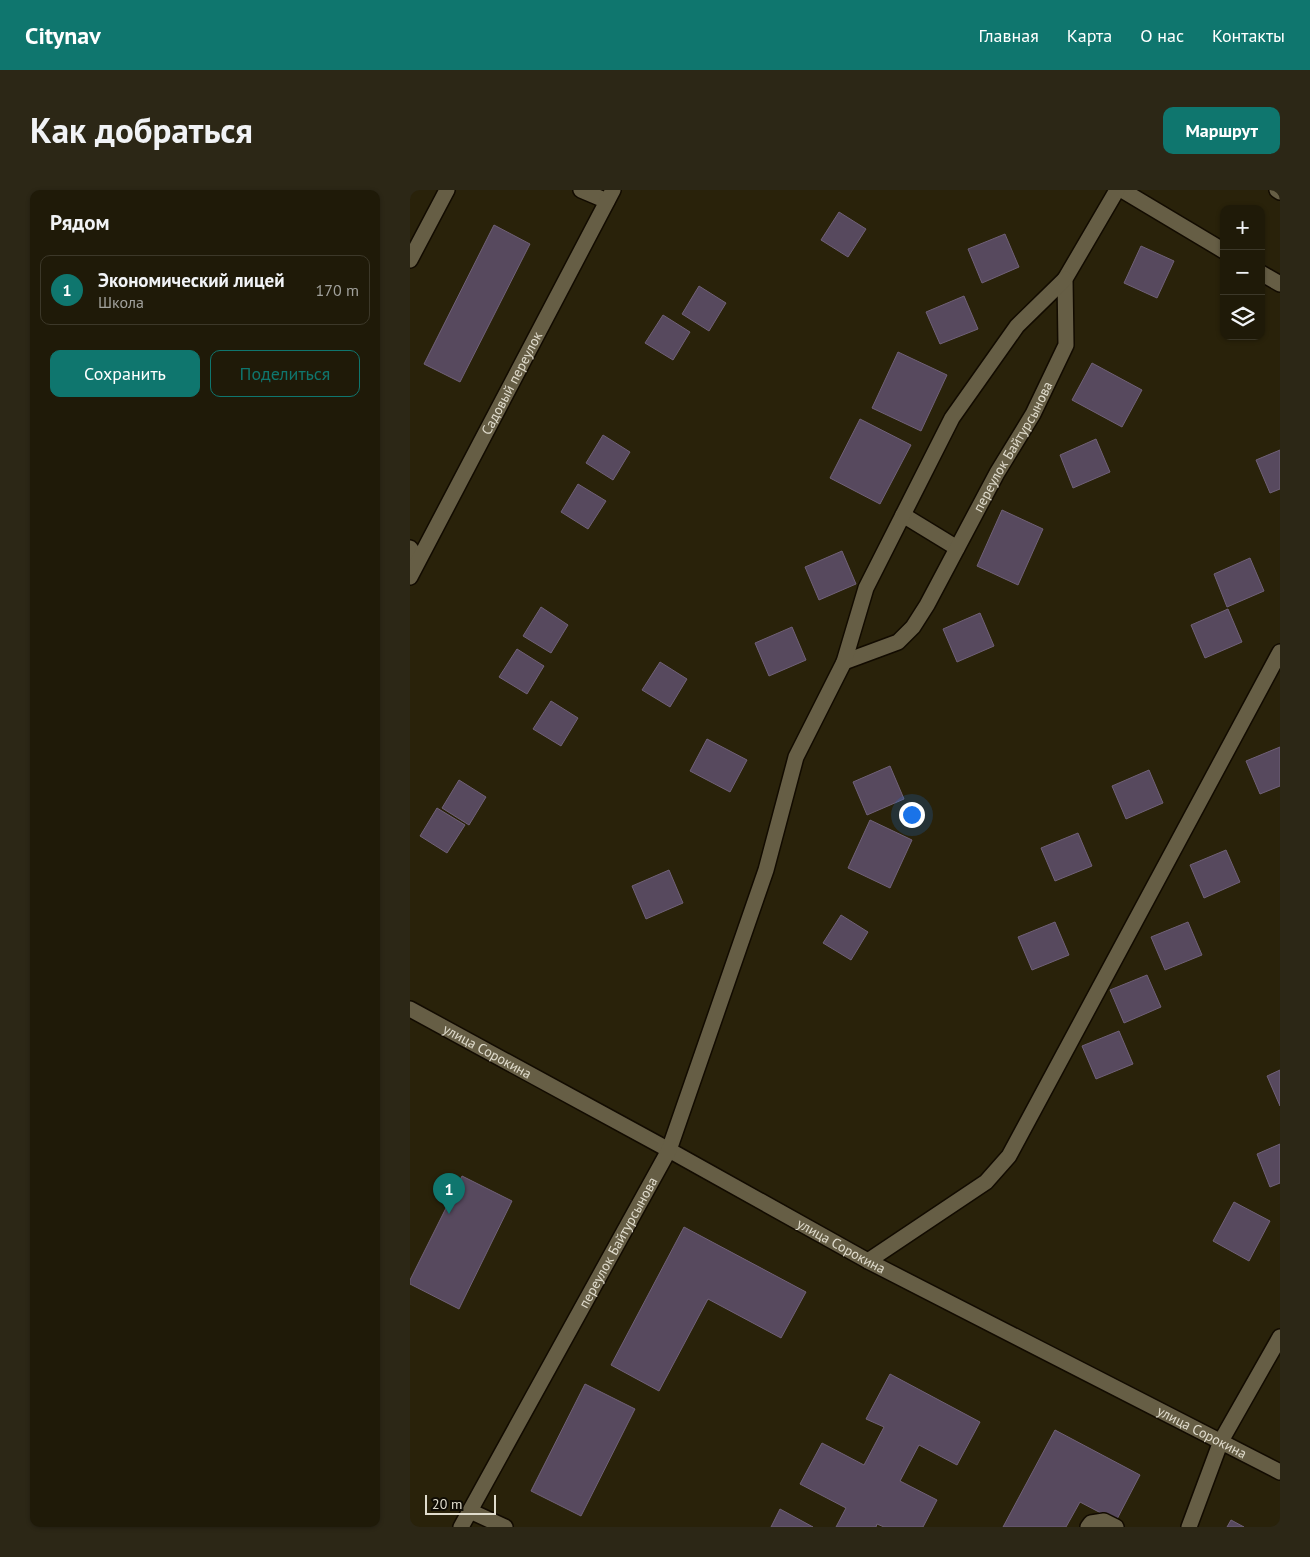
<!DOCTYPE html>
<html lang="ru">
<head>
<meta charset="utf-8">
<style>
	body { margin:0; font-family:"PT Sans",sans-serif; background:#2c2716; color:#f1f3f6 }
	.controls { position:absolute; right:15px; top:15px; display:grid; overflow:hidden; border-radius:10px; box-shadow:0 1px 4px #0004 }
	.controls button { width:45px; height:45px; display:grid; place-items:center; padding:0; border:0; border-bottom:1px solid #3c3829; background:#1f1a08; color:#f1f3f6; font:25px sans-serif }
	.scale { position:absolute; left:15px; bottom:12px; width:71px; box-sizing:border-box; padding-left:5px; border:2px solid #e0dccd; border-top:0; font-size:14px; line-height:18px; white-space:nowrap; color:#e0dccd; -webkit-text-stroke:4px #0f0c04; paint-order:stroke }
	.you { position:absolute; left:501px; top:624px; width:18px; height:18px; margin:-12px; border:4px solid #fff; border-radius:50%; background:#1a73e8; box-shadow:0 0 0 8px #1a73e833 }
	.badge { display:grid; place-items:center; width:32px; height:32px; border-radius:50%; background:#0f766e; color:#fff; font-size:16px; font-weight:700 }
	.pin { position:absolute; translate:-50% -41px; filter:drop-shadow(0 1px 2px #0008) }
	.pin::after { content:''; position:absolute; top:26px; width:18px; height:15px; background:inherit; clip-path:polygon(0 0,100% 0,50% 100%) }
	.list { margin:0; padding:0; list-style:none }
	h2 { display:flex; justify-content:space-between; align-items:center; height:65px; margin:0; padding:0 20px; font-size:21px }
	h2 small { font-size:16px; font-weight:400; color:#a1a19c }
	.list li { display:grid; grid-template-columns:32px 1fr auto; gap:15px; align-items:center; box-sizing:border-box; height:70px; margin:0 10px 10px; padding:0 10px; border:1px solid #3c3829; border-radius:10px }
	.list b { display:block; font-size:19px; white-space:nowrap }
	.list p { margin:0; font-size:16px; white-space:nowrap; color:#a1a19c }
	.list em { font-size:16px; font-style:normal; color:#a1a19c }
	.actions { display:flex; gap:10px; padding:15px 20px }
	.actions a { flex:1; padding:11px 0; border:1px solid #0f766e; border-radius:10px; text-align:center; font-size:18px; color:#0f766e }
	.actions .main { background:#0f766e; color:#fff }
	.icon { flex:none; width:28px; height:28px; fill:none; stroke:currentColor; stroke-width:2; stroke-linecap:round; stroke-linejoin:round }
	.map { position:relative; flex:none; width:870px; height:1337px; overflow:hidden; border-radius:10px }
	header { display:flex; align-items:center; gap:30px; box-sizing:border-box; height:70px; padding:0 25px; background:#0f766e; color:#fff }
	header strong { font-size:24px }
	nav { display:flex; gap:28px; margin-inline-start:auto; font-size:18px }
	.intro { display:flex; align-items:center; justify-content:space-between; box-sizing:border-box; height:120px; padding:0 30px }
	h1 { margin:0; font-size:35px }
	.button { padding:12px 22px; border-radius:10px; background:#0f766e; color:#fff; font-size:18px; font-weight:700 }
	main { display:flex; gap:30px; padding:0 30px }
	aside { flex:1; background:#1f1a08; border-radius:10px; box-shadow:0 1px 4px #0004 }
	.map>svg:first-child { display:block }
	.building { fill:#57495e; stroke:#706178 }
	.lines { fill:none; stroke-linecap:round; stroke-linejoin:round }
	.minor-casing { stroke:#120b00; stroke-width:18 }
	.minor { stroke:#665e45; stroke-width:15 }
	.labels { text-anchor:middle; dominant-baseline:central; stroke-width:4.5; stroke-linejoin:round; paint-order:stroke }
	.street-label { font-size:14px; fill:#e0dccd; stroke:#0f0c04 }
</style>
</head>
<body>
<header>
<strong>Citynav</strong>
<nav><a>Главная</a><a>Карта</a><a>О нас</a><a>Контакты</a></nav>
</header>
<div class="intro"><h1>Как добраться</h1><a class="button">Маршрут</a></div>
<main>
<aside>
<h2>Рядом<small></small></h2>
<ul class="list">
<li><span class="badge">1</span><div><b>Экономический лицей</b><p>Школа</p></div><em>170 m</em></li>
</ul>
<div class="actions"><a class="main">Сохранить</a><a>Поделиться</a></div>
</aside>
<div class="map">
<svg width="870" height="1337" viewBox="0 0 870 1337">
	<rect width="100%" height="100%" fill="#29220a"/>
	<!-- building -->
	<path class="building" d="M429 22 456 39 438 67 411 50Z
		M84 35 120 54 50 192 14 174Z
		M595 44 609 77 572 93 558 59Z
		M731 56 764 71 747 108 714 93Z
		M289 96 316 113 299 141 272 124Z
		M554 106 568 139 530 154 516 122Z
		M253 125 280 142 263 170 235 153Z
		M488 162 537 185 511 241 462 218Z
		M682 173 732 200 712 237 662 210Z
		M450 229 501 255 470 314 420 288Z
		M193 245 220 262 203 290 176 273Z
		M686 249 700 282 663 298 650 265Z
		M870 260V299L860 303 846 270Z
		M168 294 196 311 178 339 151 322Z
		M592 320 633 339 608 395 567 376Z
		M432 361 446 394 409 410 395 377Z
		M840 368 854 401 817 417 804 384Z
		M131 417 158 435 141 463 113 446Z
		M818 419 832 452 795 468 781 435Z
		M570 423 584 456 547 472 533 439Z
		M382 437 396 470 359 486 345 453Z
		M107 459 134 476 117 504 89 487Z
		M250 472 277 489 260 517 232 500Z
		M141 511 168 528 151 556 123 539Z
		M297 549 337 570 320 602 280 581Z
		M870 557V596L850 604 836 571Z
		M480 576 494 609 457 625 443 592Z
		M739 580 753 613 716 629 702 596Z
		M49 590 76 607 59 635 32 618Z
		M27 618 55 635 37 663 10 646Z
		M460 630 502 650 480 698 438 678Z
		M668 643 682 676 645 691 631 658Z
		M816 660 830 692 794 708 780 675Z
		M259 680 273 713 236 729 222 696Z
		M431 725 458 742 441 770 413 753Z
		M645 732 659 765 622 780 608 747Z
		M778 732 792 765 755 780 741 747Z
		M737 785 751 817 714 833 700 800Z
		M709 841 723 874 686 889 672 856Z
		M870 880V916L857 886Z
		M870 954V993L860 997 847 964Z
		M52 986 102 1011 49 1119 0 1094V1090Z
		M824 1012 860 1031 839 1071 803 1051Z
		M274 1037 396 1102 371 1148 298 1109 249 1201 201 1175Z
		M480 1184 570 1232 547 1275 509 1255 490 1291 527 1310 513 1337H474L467 1334 466 1337H426L436 1318 390 1294 412 1253 454 1275 474 1237 456 1229Z
		M175 1194 225 1219 171 1326 121 1301Z
		M645 1240 730 1285 706 1331 670 1312 656 1337H593Z
		M370 1319 403 1337H361Z
		M821 1330 834 1337H817Z"/>
	<g class="lines">
		<!-- minor casing -->
		<g class="minor-casing">
			<g id="minor">
				<path d="M171 0 197 11"/>
				<path d="M712 0 814 61"/>
				<path d="M867 0 870 2"/>
				<path d="M0 70 37 0"/>
				<path d="M851 83 870 94"/>
				<path d="M493 325 547 358"/>
				<path d="M0 358 8 370"/>
				<path id="s1" d="M0 387 203 0"/>
				<path id="s2" d="M434 472 488 452 503 437 517 415 587 283 623 224 656 155 655 89 707 0"/>
				<path id="s3" d="M0 819 259 960 458 1071 870 1282"/>
				<path d="M458 1071 576 992 599 966 870 462"/>
				<path d="M60 1321 95 1337"/>
				<path id="s4" d="M51 1337 259 960 356 680 386 567 434 472 456 398 542 228 607 136 655 89"/>
				<path d="M678 1337 681 1333 694 1331 706 1337"/>
				<path d="M779 1337 811 1251 870 1147"/>
			</g>
		</g>
		<!-- minor -->
		<use href="#minor" class="minor"/>
	</g>
	<g class="labels">
		<!-- street labels -->
		<g class="street-label">
			<text stroke="none"><textPath href="#s1" startOffset="219">Садовый переулок</textPath></text>
			<text stroke="none"><textPath href="#s2" startOffset="285">переулок Байтурсынова</textPath></text>
			<text stroke="none"><textPath href="#s3" startOffset="88">улица Сорокина</textPath></text>
			<text stroke="none"><textPath href="#s4" startOffset="325">переулок Байтурсынова</textPath></text>
			<text stroke="none"><textPath href="#s3" startOffset="492">улица Сорокина</textPath></text>
			<text stroke="none"><textPath href="#s3" startOffset="898">улица Сорокина</textPath></text>
		</g>
	</g>
</svg>
<div class="controls">
<button>+</button>
<button>−</button>
<button><svg class="icon" aria-label="layers" viewBox="0 0 24 24"><path d="M12 4l9 5-9 5-9-5zM3 14l9 5 9-5"/></svg></button>
</div>
<div class="scale">20 m</div>
<div class="you"></div>
<div class="pin badge" style="left:39px;top:1024px">1</div>
</div>
</main>
</body>
</html>
